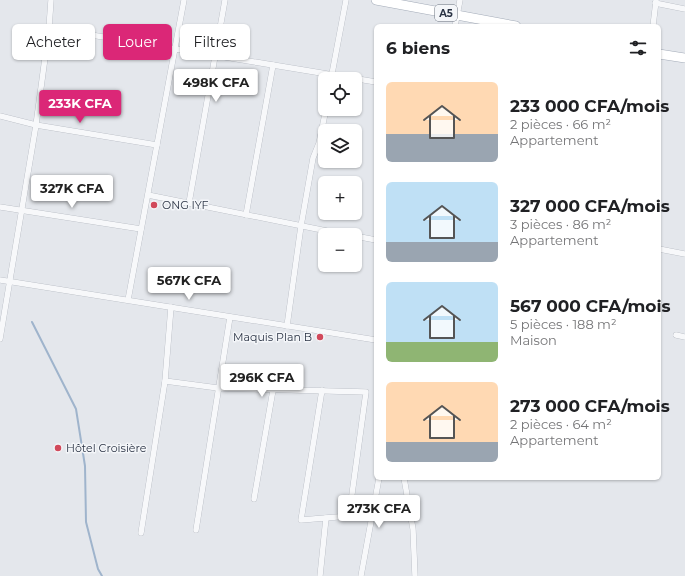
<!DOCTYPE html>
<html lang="fr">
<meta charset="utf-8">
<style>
:root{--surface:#fff;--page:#f2f2f2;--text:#202124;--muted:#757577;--accent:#db2777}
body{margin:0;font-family:Montserrat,sans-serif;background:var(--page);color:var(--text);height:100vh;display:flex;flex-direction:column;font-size:15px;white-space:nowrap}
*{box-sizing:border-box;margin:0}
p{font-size:13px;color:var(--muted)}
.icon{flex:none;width:22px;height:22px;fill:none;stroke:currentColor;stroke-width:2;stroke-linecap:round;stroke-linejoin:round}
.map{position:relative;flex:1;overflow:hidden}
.sheet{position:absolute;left:374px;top:24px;width:287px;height:456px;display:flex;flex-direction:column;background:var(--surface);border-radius:6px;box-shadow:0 1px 3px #0004}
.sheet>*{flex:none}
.hud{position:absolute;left:12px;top:24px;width:302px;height:36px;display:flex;gap:8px}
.fabs{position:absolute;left:318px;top:72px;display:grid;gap:8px}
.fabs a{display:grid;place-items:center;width:44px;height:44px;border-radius:6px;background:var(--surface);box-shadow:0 1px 3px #0004;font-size:20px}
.price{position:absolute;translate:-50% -34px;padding:0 9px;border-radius:4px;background:#fff;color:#222;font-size:13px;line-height:26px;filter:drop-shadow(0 1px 2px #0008)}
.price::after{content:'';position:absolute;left:50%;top:24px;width:12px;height:9px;margin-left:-6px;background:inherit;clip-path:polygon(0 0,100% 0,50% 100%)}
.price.on{background:var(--accent);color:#fff}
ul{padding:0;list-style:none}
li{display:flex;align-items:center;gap:12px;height:100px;padding:0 12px}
li span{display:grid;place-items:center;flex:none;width:112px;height:80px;border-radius:6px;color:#555}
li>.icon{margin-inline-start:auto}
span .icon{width:48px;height:48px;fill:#fffc;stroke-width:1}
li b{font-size:17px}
h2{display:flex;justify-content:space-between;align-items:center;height:48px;padding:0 12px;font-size:17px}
.chip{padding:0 14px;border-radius:6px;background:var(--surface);box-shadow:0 1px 3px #0004;font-size:14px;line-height:36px}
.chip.on{background:var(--accent);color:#fff}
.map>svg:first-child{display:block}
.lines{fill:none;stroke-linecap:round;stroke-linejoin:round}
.stream{stroke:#9fb4cc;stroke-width:2}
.minor-casing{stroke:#a9aeb7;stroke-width:6}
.primary-casing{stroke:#a3abb8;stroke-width:10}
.minor{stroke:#f7f8fa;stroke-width:5.5}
.primary{stroke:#fff;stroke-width:9}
.poi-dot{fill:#d1495b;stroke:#f4f6f9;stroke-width:1.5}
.labels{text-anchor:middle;stroke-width:3;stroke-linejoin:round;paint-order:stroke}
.shield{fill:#f4f6f9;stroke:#676e7b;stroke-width:1}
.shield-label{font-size:10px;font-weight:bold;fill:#2b3445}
.poi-label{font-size:11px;fill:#2b3445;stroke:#f4f6f9;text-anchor:start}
</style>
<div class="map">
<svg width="685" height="576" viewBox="0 0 685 576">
<rect width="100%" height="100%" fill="#e4e7ec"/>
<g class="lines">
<!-- stream -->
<polyline class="stream" points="32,322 76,409 85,466 86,522 98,569 102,576"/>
<!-- minor casing -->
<g class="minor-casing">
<g id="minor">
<polyline points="655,3 685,9"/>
<polyline points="455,26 460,0"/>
<polyline points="653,26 656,1"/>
<polyline points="49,28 376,82"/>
<polyline points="331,79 346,0"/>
<polyline points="0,116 36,125 157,145"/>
<polyline points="148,195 347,235"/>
<polyline points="189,203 225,0"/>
<polyline points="0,207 141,229"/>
<polyline points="246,215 273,65"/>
<polyline points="355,236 376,240"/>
<polyline points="659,249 685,254"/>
<polyline points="0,280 376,340"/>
<polyline points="128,300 184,0"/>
<polyline points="287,326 301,226 313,158 319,143 326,109"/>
<polyline points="676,335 685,337"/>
<polyline points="0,339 36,125 49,28 51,0"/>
<polyline points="165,381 218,388 366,392 349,516"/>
<polyline points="322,390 301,520 373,514"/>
<polyline points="404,478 413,529 415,576"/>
<polyline points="254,499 273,390"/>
<polyline points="196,530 230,317"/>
<polyline points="141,533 165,381 171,307"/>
<polyline points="320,576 326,518"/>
<polyline points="361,576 379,478"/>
</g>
</g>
<!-- primary casing -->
<g class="primary-casing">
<g id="primary">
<polyline points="376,0 516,26"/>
<polyline points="659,54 685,58"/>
</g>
</g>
<!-- minor -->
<use href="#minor" class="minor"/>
<!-- primary -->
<use href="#primary" class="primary"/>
</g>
<!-- markers -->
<g class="poi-dot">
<circle cx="154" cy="205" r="4"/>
<circle cx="320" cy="337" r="4"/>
<circle cx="58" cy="448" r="4"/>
</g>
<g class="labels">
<!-- shield labels -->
<rect class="shield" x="435" y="5" width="22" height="16" rx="3"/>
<g class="shield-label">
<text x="446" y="17">A5</text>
</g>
<!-- poi labels -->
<g class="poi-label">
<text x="162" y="209">ONG IYF</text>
<text x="312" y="341" text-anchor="end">Maquis Plan B</text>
<text x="66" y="452">Hôtel Croisière</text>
</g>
</g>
</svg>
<div class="fabs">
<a><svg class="icon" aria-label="locate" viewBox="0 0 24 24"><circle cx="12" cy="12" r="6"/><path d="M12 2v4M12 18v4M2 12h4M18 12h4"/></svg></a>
<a><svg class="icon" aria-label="layers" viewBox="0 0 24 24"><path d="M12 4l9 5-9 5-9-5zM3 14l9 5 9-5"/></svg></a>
<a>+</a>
<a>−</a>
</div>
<b class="price" style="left:216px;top:103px">498K CFA</b>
<b class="price on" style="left:80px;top:124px">233K CFA</b>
<b class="price" style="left:72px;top:209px">327K CFA</b>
<b class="price" style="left:189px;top:301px">567K CFA</b>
<b class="price" style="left:262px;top:398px">296K CFA</b>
<b class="price" style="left:379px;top:529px">273K CFA</b>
<div class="hud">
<a class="chip">Acheter</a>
<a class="chip on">Louer</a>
<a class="chip">Filtres</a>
</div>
<section class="sheet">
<h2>6 biens<svg class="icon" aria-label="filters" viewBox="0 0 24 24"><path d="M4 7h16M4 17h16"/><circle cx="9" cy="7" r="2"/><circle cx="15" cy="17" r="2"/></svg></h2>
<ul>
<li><span style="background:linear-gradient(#ffd9b3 65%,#9aa5b1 0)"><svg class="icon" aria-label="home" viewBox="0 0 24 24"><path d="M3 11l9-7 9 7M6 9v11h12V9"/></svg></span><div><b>233 000 CFA/mois</b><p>2 pièces · 66 m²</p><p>Appartement</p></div></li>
<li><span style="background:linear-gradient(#bfe0f5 75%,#9aa5b1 0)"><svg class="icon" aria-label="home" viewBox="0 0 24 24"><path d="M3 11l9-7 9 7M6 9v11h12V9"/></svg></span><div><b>327 000 CFA/mois</b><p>3 pièces · 86 m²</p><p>Appartement</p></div></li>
<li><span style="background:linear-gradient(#bfe0f5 75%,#8fb573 0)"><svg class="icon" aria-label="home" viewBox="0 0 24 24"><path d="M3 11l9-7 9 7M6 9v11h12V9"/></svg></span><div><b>567 000 CFA/mois</b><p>5 pièces · 188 m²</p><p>Maison</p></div></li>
<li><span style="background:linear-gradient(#ffd9b3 75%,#9aa5b1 0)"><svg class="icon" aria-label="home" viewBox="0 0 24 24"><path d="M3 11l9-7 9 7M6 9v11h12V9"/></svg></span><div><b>273 000 CFA/mois</b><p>2 pièces · 64 m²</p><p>Appartement</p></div></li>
</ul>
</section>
</div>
